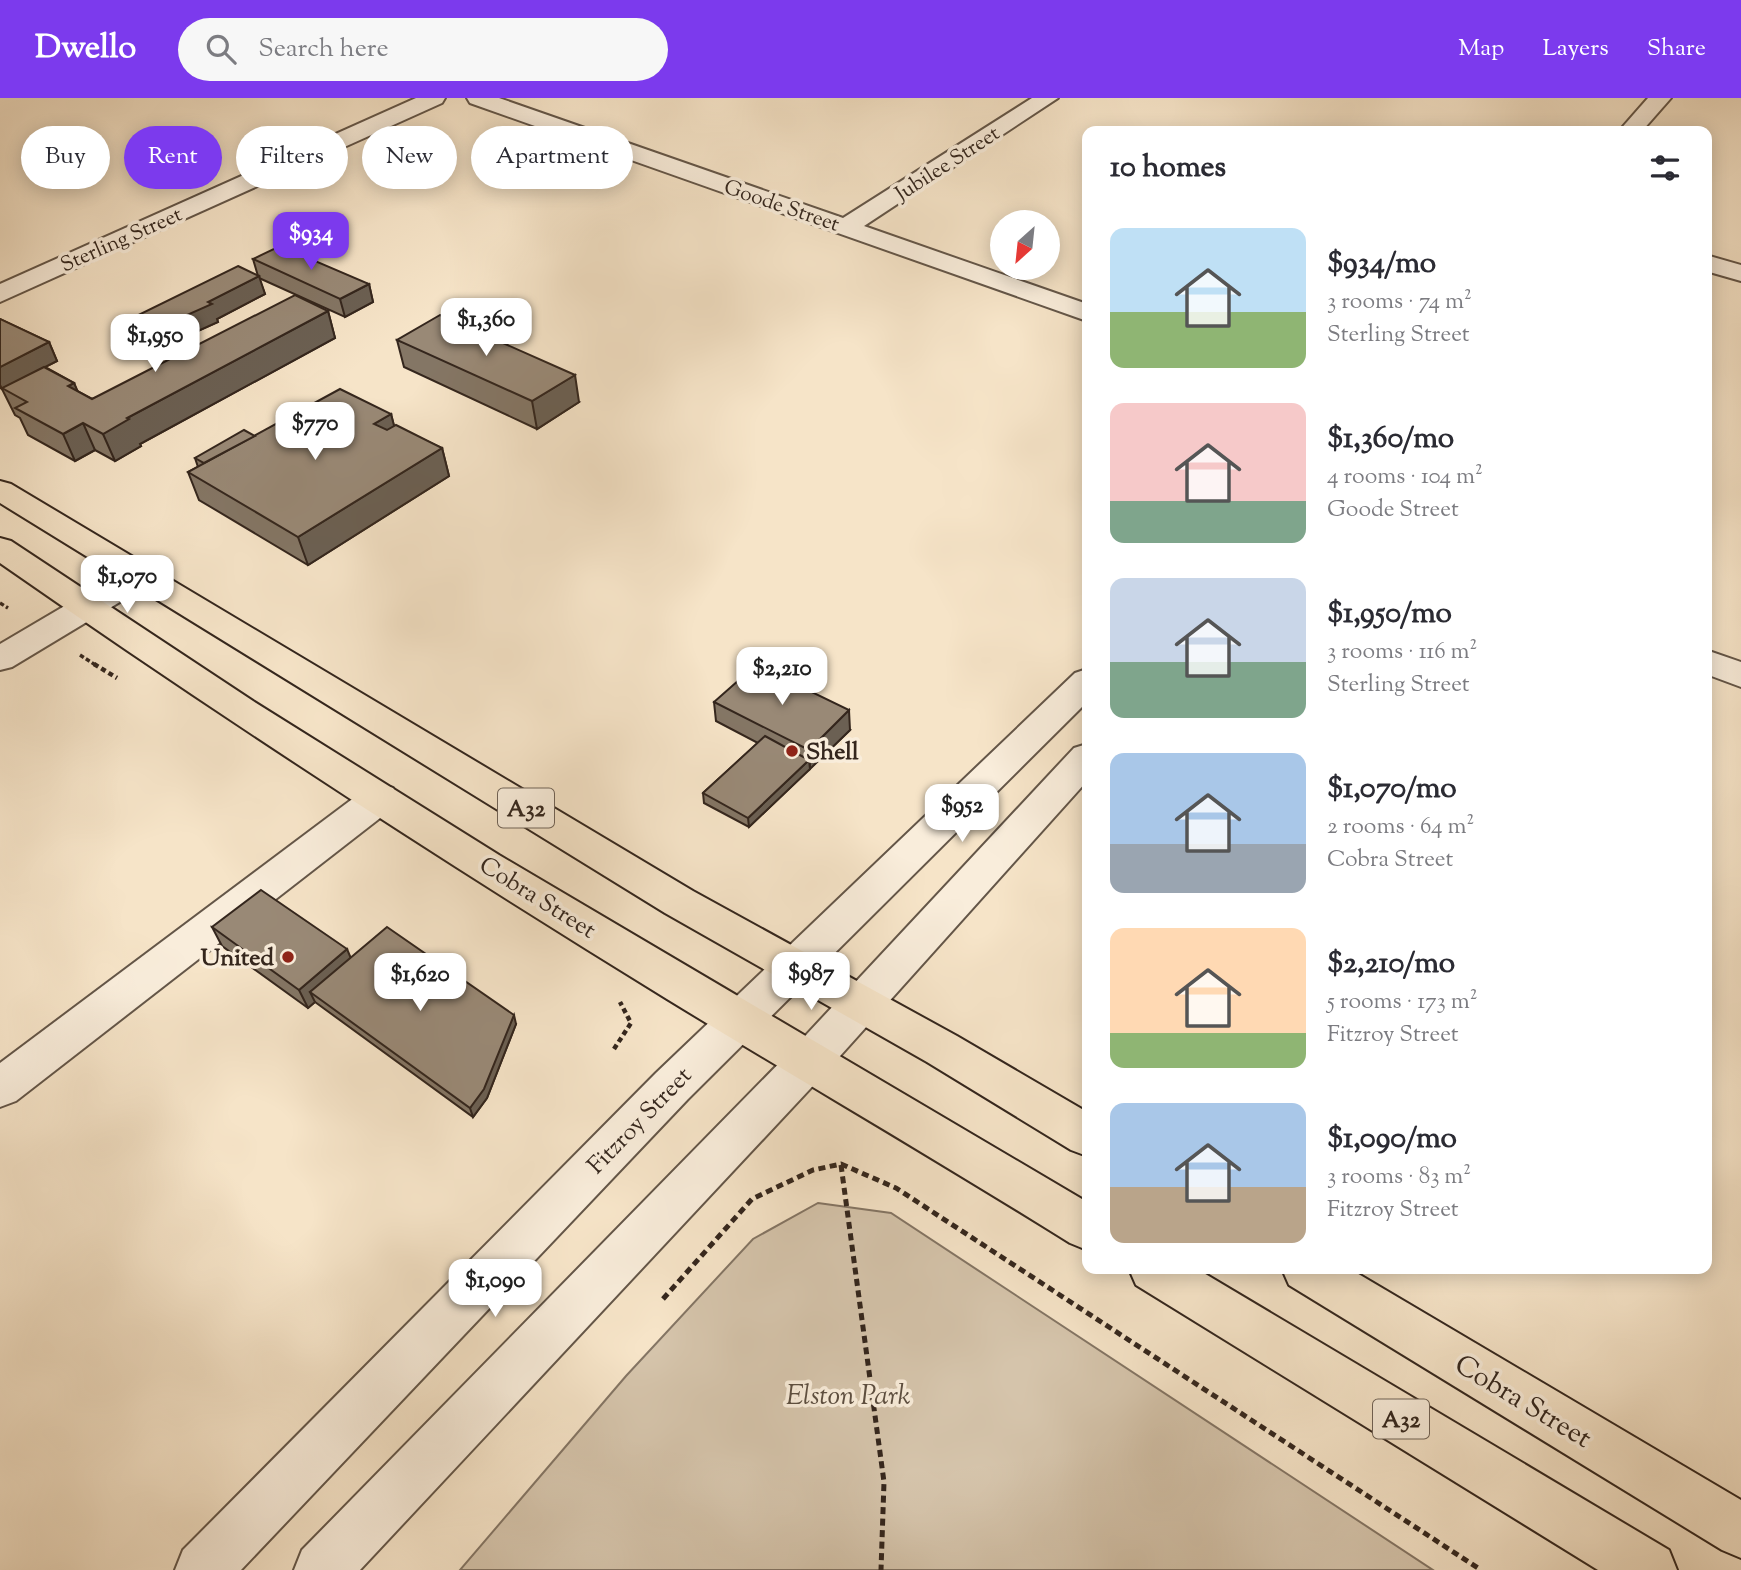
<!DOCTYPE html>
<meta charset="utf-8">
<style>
:root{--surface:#fff;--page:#f7f7f7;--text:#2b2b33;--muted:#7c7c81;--accent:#7c3aed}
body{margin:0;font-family:"Sorts Mill Goudy",serif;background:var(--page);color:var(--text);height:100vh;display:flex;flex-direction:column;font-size:26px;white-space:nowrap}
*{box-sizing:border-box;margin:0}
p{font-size:23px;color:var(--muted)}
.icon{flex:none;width:38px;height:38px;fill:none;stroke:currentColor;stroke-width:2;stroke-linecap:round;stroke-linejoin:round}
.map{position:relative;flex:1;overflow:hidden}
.drawer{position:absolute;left:1082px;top:28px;width:630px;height:1148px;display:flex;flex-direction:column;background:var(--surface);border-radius:14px;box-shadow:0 4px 18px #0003}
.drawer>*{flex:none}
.top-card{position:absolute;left:21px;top:28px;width:665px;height:63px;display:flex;gap:14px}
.needle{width:46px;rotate:207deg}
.fabs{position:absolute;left:990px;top:112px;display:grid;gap:14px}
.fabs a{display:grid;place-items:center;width:70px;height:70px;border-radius:50%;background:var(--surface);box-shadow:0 4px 18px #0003;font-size:35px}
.price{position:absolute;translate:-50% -60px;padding:0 16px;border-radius:14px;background:#fff;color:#222;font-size:23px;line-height:46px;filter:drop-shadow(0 2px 4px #0008)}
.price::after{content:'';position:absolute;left:50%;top:42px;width:21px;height:16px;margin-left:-10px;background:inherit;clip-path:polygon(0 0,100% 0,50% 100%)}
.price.on{background:var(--accent);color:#fff}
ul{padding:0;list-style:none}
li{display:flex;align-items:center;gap:21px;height:175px;padding:0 28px}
li span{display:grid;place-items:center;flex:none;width:196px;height:140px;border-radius:14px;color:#555}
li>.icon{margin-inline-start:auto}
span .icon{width:84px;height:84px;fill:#fffc;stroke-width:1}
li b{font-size:30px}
h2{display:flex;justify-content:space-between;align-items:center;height:84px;padding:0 28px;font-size:30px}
.tag{padding:0 24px;border-radius:32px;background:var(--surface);box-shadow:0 4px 18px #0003;font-size:24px;line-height:63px}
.tag.on{background:var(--accent);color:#fff}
header{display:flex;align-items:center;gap:42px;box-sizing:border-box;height:98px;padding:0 35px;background:var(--accent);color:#fff}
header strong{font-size:33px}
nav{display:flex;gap:38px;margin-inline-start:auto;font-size:24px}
.search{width:490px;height:63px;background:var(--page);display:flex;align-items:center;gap:18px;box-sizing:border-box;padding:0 24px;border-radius:38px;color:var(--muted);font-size:26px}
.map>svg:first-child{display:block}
.green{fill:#d5c4ab;stroke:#847564;stroke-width:2}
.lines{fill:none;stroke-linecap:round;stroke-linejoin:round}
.minor-casing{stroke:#645648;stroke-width:4}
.highway-casing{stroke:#34261d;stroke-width:4}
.path-far2{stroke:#34261d;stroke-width:3.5;stroke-dasharray:4.5 2.5;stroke-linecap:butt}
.path-far1{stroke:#34261d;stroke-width:4.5;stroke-dasharray:5 3.5;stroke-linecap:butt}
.path{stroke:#34261d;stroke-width:5;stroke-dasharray:7 4.5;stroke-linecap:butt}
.minor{fill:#f9eddb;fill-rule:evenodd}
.highway{fill:#f6e4c8;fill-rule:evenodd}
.wall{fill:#847665;stroke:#34261d;stroke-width:2}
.shaded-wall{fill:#6b6053;stroke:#34261d;stroke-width:2}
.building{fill:#998976;stroke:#34261d;stroke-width:2}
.poi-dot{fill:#8f2418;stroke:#f9eddb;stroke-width:2.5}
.labels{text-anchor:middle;stroke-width:7;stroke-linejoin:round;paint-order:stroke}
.far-street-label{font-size:21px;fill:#34261d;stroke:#f9eddb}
.shield{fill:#f9eddb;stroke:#6f6256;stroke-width:2}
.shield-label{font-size:23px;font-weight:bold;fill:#34261d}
.poi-label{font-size:24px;font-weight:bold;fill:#34261d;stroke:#f9eddb;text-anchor:start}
.street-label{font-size:24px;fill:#34261d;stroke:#f9eddb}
.near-park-label{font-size:28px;font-style:italic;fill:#5c4e40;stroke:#f9eddb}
.near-street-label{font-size:28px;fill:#34261d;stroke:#f9eddb}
</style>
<header>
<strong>Dwello</strong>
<div class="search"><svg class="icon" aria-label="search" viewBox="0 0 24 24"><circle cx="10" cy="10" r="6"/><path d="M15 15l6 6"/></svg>Search here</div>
<nav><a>Map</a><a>Layers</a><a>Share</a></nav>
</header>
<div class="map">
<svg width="1741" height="1472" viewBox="0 0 1741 1472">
<rect width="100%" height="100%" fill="#f6e4c8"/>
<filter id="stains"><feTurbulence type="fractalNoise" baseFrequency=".00286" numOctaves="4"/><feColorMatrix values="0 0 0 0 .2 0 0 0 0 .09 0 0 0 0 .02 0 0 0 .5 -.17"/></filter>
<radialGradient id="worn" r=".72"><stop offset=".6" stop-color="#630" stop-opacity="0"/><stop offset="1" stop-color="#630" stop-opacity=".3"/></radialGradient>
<!-- green -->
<polygon class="green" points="818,1105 891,1115 1433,1472 460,1472 626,1278 753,1141"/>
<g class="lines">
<!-- minor casing -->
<g class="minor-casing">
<g id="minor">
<polygon points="416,0 445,0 442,5 0,204 0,186"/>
<polygon points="467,0 499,0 843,120 1032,0 1058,0 864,128 1087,206 1087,223 470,5"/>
<polygon points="1648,0 1671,0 1642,33 1619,33"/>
<polygon points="1706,157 1741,167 1741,183 1706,173"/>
<polygon points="141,467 153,470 157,477 153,484 12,569 0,572 0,546 129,470"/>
<polygon points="1706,552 1741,564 1741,589 1706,576"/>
<polygon points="1087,571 1087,604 688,1001 241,1472 175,1472 183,1452 656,975 1075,575"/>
<polygon points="1087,646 1087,683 823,977 360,1472 294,1472 302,1452 793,951 1074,650"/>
<polygon points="380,686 393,690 399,700 393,710 16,1003 0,1009 0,965 367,690"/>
</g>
</g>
<!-- highway casing -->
<g class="highway-casing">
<g id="highway">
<polygon points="0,383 11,386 693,793 957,938 1087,1014 1087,1058 1071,1052 927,964 665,815 0,405"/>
<path d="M0,440L11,443L253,603L499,757L1087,1104V1152L1070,1145C937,1062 801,983 667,901C441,762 218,617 0,465Z"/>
<polygon points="1129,1171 1197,1171 1669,1452 1677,1472 1598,1472 1136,1187"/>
<polygon points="1282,1171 1350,1171 1741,1402 1741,1460 1722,1452 1289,1187"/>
</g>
</g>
<!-- path-far2 -->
<g class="path-far2">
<polyline points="0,505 8,510"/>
<polyline points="80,557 97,568"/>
</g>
<!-- path-far1 -->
<g class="path-far1">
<polyline points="94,566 117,580"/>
<polyline points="614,951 631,925 620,904"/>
</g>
<!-- path -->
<g class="path">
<polyline points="841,1067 884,1384 881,1472"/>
<polyline points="663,1201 752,1101 813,1072 841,1066 896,1090 1481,1472"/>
</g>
<!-- minor -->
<use href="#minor" class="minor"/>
<!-- highway -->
<use href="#highway" class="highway"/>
</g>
<!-- wall -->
<g class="wall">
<polygon points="253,161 369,186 373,204 345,219 259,180 265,196 217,221 218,224 147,256 126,245 118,227 258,178"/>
<polygon points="328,213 335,240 140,346 141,348 115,363 95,352 75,363 28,337 20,320 15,317 2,291 0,290 0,221 49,244 57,263 45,269 74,285 77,293 92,301"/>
<polygon points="397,242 579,304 537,331 404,269"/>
<polygon points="391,316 394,328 442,350 449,378 308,467 199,402 188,374 198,369 195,360 255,338"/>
<polygon points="714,604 850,632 749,729 704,705 703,695 758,645 716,623"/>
<polygon points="212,829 351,860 516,926 487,1000 473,1019 315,904 308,910 222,848"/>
</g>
<!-- shaded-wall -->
<g class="shaded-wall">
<polygon points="259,178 265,196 217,221 218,224 147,256 140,238"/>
<polygon points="369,186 373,204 345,219 340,201"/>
<polygon points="328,213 335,240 140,346 141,348 115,363 103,336 127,320"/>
<polygon points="49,244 57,263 2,291 0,287 0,269"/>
<polygon points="575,277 579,304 537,331 532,303"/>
<polygon points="74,285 86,312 68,288"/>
<polygon points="391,316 398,343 374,326"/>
<polygon points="83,325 95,352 75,363 63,336"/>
<polygon points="442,350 449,378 308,467 298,439"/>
<polygon points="849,612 850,632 810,671 809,652"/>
<polygon points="809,662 810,671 749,729 748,720"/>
<polygon points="347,851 355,870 310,894 315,904 308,910 299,892"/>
<polygon points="514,917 516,926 487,1000 473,1019 470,1010"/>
</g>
<!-- building -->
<g class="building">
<polygon points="280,148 369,186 340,201 253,161"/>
<polygon points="238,168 259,178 208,204 212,206 140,238 118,227"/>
<polygon points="295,197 328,213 127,320 129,321 103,336 83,325 63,336 15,310 27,304 2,290 44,269 74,285 68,288 92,301"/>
<polygon points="440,217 575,277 532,303 397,242"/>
<polygon points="0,221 49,244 0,269"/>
<polygon points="340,291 391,316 374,326 387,332 396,327 442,350 298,439 188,374"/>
<polygon points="244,332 255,338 204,365 195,360"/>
<polygon points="756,567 849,612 809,652 714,604"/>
<polygon points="765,638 809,662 748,720 703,695"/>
<polygon points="261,792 347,851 299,892 212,829"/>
<polygon points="387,829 514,917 484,991 470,1010 310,894"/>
</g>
<!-- markers -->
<g class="poi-dot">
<circle cx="792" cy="653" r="7"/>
<circle cx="288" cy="859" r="7"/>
</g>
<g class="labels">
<!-- far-street labels -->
<g class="far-street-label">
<text transform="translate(947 65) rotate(-33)" y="7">Jubilee Street</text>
<text transform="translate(782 107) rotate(19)" y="7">Goode Street</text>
<text transform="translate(121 141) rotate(-24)" y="7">Sterling Street</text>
</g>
<!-- shield labels -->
<g class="shield">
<rect x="498" y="690.5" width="56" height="39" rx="5"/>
<rect x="1373" y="1301.5" width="56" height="39" rx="5"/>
</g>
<g class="shield-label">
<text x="526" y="718">A32</text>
<text x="1401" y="1329">A32</text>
</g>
<!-- poi labels -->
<g class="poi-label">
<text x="806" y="661">Shell</text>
<text x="274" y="867" text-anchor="end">United</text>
</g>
<!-- street labels -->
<g class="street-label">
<text transform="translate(538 799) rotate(32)" y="8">Cobra Street</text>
<text transform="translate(639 1022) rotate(-46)" y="8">Fitzroy Street</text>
</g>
<!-- near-park labels -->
<g class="near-park-label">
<text x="848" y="1306">Elston Park</text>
</g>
<!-- near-street labels -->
<g class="near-street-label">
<text transform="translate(1524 1302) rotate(31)" y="10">Cobra Street</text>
</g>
</g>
<rect width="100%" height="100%" filter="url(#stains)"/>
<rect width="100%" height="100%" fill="url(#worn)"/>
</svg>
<div class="fabs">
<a><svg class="needle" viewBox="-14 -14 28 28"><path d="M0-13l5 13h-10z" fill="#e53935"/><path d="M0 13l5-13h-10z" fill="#7c7c81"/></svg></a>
</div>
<b class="price on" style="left:311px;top:174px">$934</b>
<b class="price" style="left:486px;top:260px">$1,360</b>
<b class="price" style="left:155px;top:276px">$1,950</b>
<b class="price" style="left:315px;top:364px">$770</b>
<b class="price" style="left:127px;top:517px">$1,070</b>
<b class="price" style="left:782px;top:609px">$2,210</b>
<b class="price" style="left:962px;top:746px">$952</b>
<b class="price" style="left:811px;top:914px">$987</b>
<b class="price" style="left:420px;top:915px">$1,620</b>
<b class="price" style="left:495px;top:1221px">$1,090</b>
<div class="top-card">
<a class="tag">Buy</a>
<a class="tag on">Rent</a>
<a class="tag">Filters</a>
<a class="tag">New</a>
<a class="tag">Apartment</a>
</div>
<section class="drawer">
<h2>10 homes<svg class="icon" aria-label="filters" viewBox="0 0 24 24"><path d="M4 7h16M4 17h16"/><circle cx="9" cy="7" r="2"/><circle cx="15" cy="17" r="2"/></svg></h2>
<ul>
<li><span style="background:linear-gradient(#bfe0f5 60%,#8fb573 0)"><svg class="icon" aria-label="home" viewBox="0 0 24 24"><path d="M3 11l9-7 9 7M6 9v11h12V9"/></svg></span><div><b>$934/mo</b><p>3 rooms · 74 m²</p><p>Sterling Street</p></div></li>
<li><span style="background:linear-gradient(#f6c9c9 70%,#7fa58c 0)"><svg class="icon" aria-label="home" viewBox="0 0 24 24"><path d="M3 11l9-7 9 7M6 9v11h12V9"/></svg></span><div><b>$1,360/mo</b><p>4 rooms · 104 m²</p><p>Goode Street</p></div></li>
<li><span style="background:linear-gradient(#c9d6e8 60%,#7fa58c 0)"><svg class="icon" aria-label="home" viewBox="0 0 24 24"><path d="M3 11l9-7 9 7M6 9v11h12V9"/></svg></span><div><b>$1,950/mo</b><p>3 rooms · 116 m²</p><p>Sterling Street</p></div></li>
<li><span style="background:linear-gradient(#a9c7e8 65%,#9aa5b1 0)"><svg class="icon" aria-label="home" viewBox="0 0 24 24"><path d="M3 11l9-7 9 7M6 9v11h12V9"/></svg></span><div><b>$1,070/mo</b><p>2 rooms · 64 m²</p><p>Cobra Street</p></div></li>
<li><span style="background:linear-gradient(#ffd9b3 75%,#8fb573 0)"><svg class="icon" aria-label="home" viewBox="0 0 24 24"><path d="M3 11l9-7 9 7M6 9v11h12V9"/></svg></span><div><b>$2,210/mo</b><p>5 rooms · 173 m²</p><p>Fitzroy Street</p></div></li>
<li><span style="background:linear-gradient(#a9c7e8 60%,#b9a48a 0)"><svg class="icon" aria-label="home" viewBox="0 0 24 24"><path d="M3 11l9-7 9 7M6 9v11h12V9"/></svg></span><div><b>$1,090/mo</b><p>3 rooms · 83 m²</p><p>Fitzroy Street</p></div></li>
</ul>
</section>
</div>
